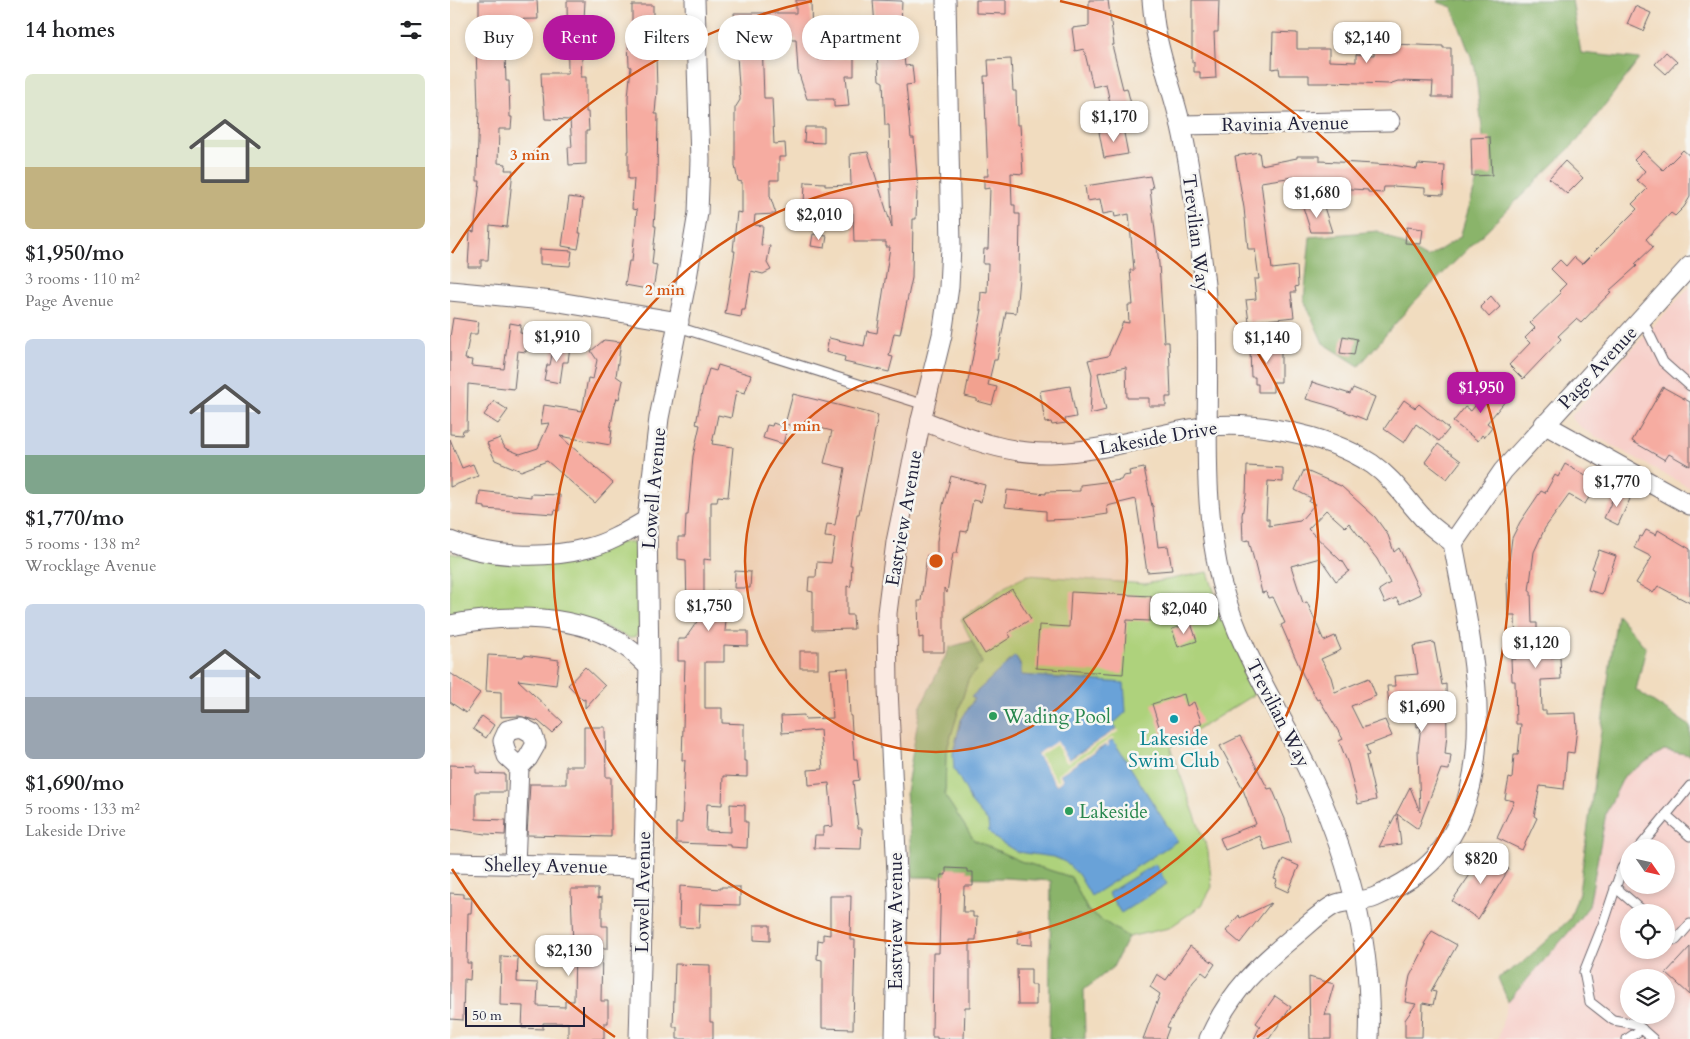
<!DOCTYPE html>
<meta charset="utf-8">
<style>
:root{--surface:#fff;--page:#f2f2f2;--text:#202124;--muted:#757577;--accent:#b5179e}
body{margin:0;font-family:Cardo,serif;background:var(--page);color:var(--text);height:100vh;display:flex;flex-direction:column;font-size:19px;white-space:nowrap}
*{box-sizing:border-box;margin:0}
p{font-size:16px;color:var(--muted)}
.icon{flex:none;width:28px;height:28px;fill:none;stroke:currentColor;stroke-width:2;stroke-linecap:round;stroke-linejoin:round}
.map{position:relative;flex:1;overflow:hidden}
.sheet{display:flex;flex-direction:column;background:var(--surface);width:450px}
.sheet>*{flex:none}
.hud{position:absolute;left:15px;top:15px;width:475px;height:45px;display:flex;gap:10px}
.needle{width:32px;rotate:124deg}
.fabs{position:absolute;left:1170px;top:839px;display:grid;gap:10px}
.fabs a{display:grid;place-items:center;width:55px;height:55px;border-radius:50%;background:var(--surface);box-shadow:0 2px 8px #0003;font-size:25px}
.scale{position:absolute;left:15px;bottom:12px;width:120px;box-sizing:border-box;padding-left:5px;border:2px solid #22223b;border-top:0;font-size:14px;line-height:18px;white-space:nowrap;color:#22223b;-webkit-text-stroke:4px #f6f6f2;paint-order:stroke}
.price{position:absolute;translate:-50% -42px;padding:0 11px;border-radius:10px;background:#fff;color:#222;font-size:16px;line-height:32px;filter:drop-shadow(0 1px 2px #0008)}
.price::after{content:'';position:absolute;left:50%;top:30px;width:15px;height:11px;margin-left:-8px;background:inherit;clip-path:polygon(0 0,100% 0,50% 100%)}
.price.current{background:var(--accent);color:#fff}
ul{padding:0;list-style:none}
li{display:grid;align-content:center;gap:10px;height:265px;padding:0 25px}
li span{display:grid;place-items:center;height:155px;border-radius:8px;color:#555}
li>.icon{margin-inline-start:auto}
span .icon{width:90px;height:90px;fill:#fffc;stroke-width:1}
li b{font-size:21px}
h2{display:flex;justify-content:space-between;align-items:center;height:60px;padding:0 25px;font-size:21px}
.tag{padding:0 18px;border-radius:22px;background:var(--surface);box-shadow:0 2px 8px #0003;font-size:18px;line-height:45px}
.tag.current{background:var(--accent);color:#fff}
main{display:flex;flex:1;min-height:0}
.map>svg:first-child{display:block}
.built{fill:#f7d0ca;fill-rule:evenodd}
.green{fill:#aed27b;stroke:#687a5b}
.forest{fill:#8ab46b;stroke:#566b53}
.water{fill:#69a2d8;stroke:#46628a}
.pier{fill:#f1dcbf}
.building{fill:#f6aca1}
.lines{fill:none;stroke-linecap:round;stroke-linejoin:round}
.lane-casing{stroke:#6a6369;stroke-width:11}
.street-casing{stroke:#6a6369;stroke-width:21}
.lane{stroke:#fff;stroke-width:9}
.street{stroke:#fff;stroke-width:19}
.ring{fill:none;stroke:#d45411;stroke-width:2.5}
.leisure-dot{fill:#2e9e5b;stroke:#f6f6f2;stroke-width:2}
.culture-dot{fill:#0f9aa8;stroke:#f6f6f2;stroke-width:2}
.labels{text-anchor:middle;stroke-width:5;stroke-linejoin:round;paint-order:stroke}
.street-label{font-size:19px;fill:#22223b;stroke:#f6f6f2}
.leisure-label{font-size:19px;fill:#27864d;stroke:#f6f6f2;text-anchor:start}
.culture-label{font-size:19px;fill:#0d838f;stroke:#f6f6f2}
.centre{fill:#d45411;stroke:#f6f6f2;stroke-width:2.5}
.ring-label{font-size:15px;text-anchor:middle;font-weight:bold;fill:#d45411;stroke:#f6f6f2;stroke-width:5;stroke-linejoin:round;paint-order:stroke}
</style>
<main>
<section class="sheet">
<h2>14 homes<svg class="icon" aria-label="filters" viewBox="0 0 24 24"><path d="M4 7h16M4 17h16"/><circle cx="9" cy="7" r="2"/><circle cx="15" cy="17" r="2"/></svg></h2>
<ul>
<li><span style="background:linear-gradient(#dfe7d0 60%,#c2b280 0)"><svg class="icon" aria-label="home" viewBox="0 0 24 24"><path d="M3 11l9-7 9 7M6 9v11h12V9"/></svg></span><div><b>$1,950/mo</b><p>3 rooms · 110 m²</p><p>Page Avenue</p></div></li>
<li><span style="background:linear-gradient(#c9d6e8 75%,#7fa58c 0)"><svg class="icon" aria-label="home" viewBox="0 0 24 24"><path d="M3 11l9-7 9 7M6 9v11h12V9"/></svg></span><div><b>$1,770/mo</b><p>5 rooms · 138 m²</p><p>Wrocklage Avenue</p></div></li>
<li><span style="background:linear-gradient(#c9d6e8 60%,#9aa5b1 0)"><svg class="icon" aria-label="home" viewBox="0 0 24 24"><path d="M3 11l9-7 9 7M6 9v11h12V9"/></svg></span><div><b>$1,690/mo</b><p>5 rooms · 133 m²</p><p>Lakeside Drive</p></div></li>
</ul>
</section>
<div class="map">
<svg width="1240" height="1039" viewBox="0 0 1240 1039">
<rect width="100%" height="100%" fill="#f6f6f2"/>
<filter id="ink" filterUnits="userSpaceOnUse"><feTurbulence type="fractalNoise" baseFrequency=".02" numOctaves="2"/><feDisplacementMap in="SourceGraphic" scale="10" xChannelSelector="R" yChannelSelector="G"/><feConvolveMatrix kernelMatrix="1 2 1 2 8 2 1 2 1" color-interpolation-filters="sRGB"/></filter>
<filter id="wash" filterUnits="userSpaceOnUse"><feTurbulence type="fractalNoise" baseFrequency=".0096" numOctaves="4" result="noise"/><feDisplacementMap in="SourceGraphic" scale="20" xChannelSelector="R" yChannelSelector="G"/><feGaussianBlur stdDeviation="1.12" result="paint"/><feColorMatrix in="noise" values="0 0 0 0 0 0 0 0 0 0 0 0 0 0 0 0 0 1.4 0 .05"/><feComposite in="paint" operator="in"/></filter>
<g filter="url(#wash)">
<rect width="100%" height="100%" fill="#f1dcbf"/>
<!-- built -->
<g class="built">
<polygon points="1240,286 1240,488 1134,430 1120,417"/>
<path d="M1214,750L1240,755V1039H1048L1058,1001L1118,933L1139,906L1156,813L1174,776ZM1179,848H1216V885H1179ZM1179,912H1216V950H1179ZM1179,978H1216V1015H1179Z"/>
</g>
<!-- green -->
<g class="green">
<polygon points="179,542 185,543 189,547 190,626 186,636 181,638 177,637 152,626 0,619 0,553 29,559"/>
<polygon points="758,572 770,610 806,693 720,747 758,851 762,887 752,905 719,928 678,937 638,911 621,877 570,861 524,840 495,796 496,752 518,680 532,663 511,619 556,586 578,575 695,584"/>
</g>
<!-- forest -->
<g class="forest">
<polygon points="989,0 1122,0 1131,53 1190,59 1128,140 962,304 909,366 873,343 854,300 860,237 928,231 977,258 1010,237 1035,154 1025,68 1002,7 988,2"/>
<polygon points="1167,614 1196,648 1186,690 1240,726 1240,755 1214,750 1174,776 1156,813 1139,906 1118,933 1058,1001 1048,978 1072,963 1120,919 1129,892"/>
<polygon points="522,641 532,663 518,680 496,752 495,796 524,840 570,861 621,877 638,911 678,937 663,967 634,990 635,1039 599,1039 601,881 555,878 463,877 456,792 470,708 500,647"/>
</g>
<!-- water -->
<g class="water">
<polygon points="565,656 571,666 571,675 674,683 676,712 663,724 667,729 618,760 607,742 587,754 606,785 613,780 610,774 656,745 658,745 658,743 663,740 727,841 641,896 628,874 615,862 604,857 567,852 546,839 539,832 538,822 520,801 517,792 504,769 503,753 511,720 524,699 521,697"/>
<polygon points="705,864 717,884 671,913 658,893"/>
</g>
<!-- pier -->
<polygon class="pier" points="667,729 669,731 619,762 616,762 606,745 590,755 607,781 610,780 607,775 608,773 662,738 665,738 658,743 659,745 657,747 655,745 610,774 613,780 606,785 587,754 607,741 619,760"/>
<g id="blocks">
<!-- building -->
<g class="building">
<polygon points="29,0 87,0 88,19 29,20"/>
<polygon points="346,0 361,0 362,47 366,47 367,59 404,58 404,76 396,76 399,106 384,107 384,99 357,99 348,71 346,39 312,39 314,98 322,98 324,144 335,143 336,157 329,157 329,180 320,180 320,196 326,214 305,215 304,225 313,226 311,245 320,246 317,263 321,270 313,274 301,271 295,310 292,310 291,317 275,314 285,251 283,251 287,212 292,213 292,182 288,181 285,166 285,108 290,100 284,13 346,13"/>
<polygon points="423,0 452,1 451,24 455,66 462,65 464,84 456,85 461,138 464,138 468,190 467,190 466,219 463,219 462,278 450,334 444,333 439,356 443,357 439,372 394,362 395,357 376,352 379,338 414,346 417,331 427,333 440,247 436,247 436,242 404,242 403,213 397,213 396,206 354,204 355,182 375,183 375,186 401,185 400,154 418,152 442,228 439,125 435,125 433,82 429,80"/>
<polygon points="526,0 556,0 556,14 526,13"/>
<polygon points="639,0 658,0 664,45 662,45 673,89 677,88 684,116 664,121 656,84 643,87 634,49 625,51 622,28 639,26"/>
<polygon points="742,0 769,0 768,32 764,32 766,78 750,79 750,72 744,72 744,62 742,63"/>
<polygon points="117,1 135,1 131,77 136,77 136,112 138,112 139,131 136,131 136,164 119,165 118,147 122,147 120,120 95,119 93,93 92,93 91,73 118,73"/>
<polygon points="182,5 203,5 203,21 205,21 207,89 205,114 208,114 207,179 204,226 206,226 202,264 207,265 203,290 175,285 179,261 182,261 187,210 182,209 184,179 178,179 178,151 179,151 178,97 181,67 179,66 178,41 182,41"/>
<polygon points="1185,6 1201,13 1193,31 1177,24"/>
<polygon points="823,32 847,33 847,49 879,49 879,61 906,62 906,54 924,55 924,46 929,46 929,40 942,40 942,44 993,46 993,48 1001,48 1001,97 982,97 983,82 948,81 939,84 879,82 879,83 859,83 859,75 830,75 829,68 822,69"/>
<polygon points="26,47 45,47 45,55 55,55 56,81 59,81 60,117 62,117 61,129 49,129 48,163 56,164 55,170 63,170 57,227 40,225 38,260 31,260 31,267 18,267 20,231 24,232 30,181 27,181 27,174 29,108 28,108"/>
<polygon points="1216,52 1227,62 1216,74 1205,64"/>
<polygon points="561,59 563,91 566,91 567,125 570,125 573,174 561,173 562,205 565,205 565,214 570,214 569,278 566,313 556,312 547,360 544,360 538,385 547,387 542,405 527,401 527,399 515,396 532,310 530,310 531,292 537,293 538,264 533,264 534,249 538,249 540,188 534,189 534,176 538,176 534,76 539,76 538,60"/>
<polygon points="355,127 374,127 374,143 354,142"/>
<polygon points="673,128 678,154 654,158 649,132"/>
<polygon points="1040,137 1042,175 1022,176 1021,138"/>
<polygon points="1233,150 1240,156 1240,197 1234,207 1225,216 1221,213 1196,239 1203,247 1185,264 1187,266 1159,291 1161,292 1131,323 1126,319 1108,336 1111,339 1073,379 1059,365 1080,343 1075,338 1085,328 1080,323 1111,293 1109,291 1116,284 1101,269 1110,260 1116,266 1124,257 1132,264 1187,209 1182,204 1197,189 1187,180 1195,171 1184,160 1193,151 1213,170"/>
<polygon points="809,152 811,165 847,158 847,156 870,156 870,161 943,165 967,169 968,164 995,166 993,195 975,194 975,188 943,186 943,187 934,187 933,193 918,192 918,190 868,187 869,189 848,188 844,177 811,182 822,269 847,266 848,286 845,287 846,292 841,292 844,317 799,322 796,300 806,299 804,279 809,279 805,249 798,249 794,208 785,156"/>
<polygon points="1115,161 1133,178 1117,194 1099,178"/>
<polygon points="700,176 703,188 700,189 709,264 714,342 719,342 721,397 716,397 716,406 699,406 699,398 677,398 676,367 648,373 656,410 640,414 642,374 638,360 658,356 673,322 679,323 678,305 683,305 680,270 684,270 679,214 665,217 664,212 653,214 650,199 637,201 635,186"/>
<polygon points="119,197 133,199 129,233 131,233 128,249 112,246"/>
<polygon points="852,204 874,207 882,232 861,232"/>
<polygon points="957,227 973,229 971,244 955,243"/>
<polygon points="363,234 377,236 375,248 361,246"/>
<polygon points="90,249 122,251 120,266 90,264"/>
<polygon points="1041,296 1050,307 1039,317 1030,307"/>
<polygon points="3,318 29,322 27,334 20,334 15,359 22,360 21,366 54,369 60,323 71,325 70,333 78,334 76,352 68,351 64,389 18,384 17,430 13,430 12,435 0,434 0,337"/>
<polygon points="893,336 907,339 904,355 890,353"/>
<polygon points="808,339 831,339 831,382 823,382 823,392 808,392 808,384 805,384 805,377 801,377 800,349 810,349"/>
<polygon points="154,340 171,342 166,376 173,381 169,399 167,398 165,404 160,430 162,430 160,445 110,436 163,483 145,503 97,461 71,471 45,460 37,443 50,438 55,448 70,454 88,448 99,423 91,424 94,405 132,411 138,378 143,379 147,360 141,351"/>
<polygon points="104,344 120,346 118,362 113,362 110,383 94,380 97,365 100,365"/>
<polygon points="268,365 301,375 295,393 286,391 281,418 268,415 262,444 283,447 278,497 268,496 267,502 261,502 261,560 254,559 254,593 266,593 268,590 268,620 276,620 275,631 298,631 298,646 274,645 274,662 255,662 255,708 272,708 272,723 294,724 294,761 297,761 297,777 273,776 272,805 257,804 256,831 281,832 280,804 295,805 295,822 298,822 297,848 281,847 281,845 226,843 226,823 232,823 235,760 232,760 235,661 228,661 228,639 235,639 255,610 237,609 236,560 228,559 228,537 235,537 236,515 238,515 243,456 250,425 246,424 252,392 259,369 266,371"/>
<polygon points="862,382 900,394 903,388 925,397 916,420 884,407 856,399"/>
<polygon points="620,386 626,417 615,419 616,423 602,425 601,422 595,423 590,391"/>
<polygon points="1041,386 1057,399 1037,423 1042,427 1034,437 1032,435 1028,441 1003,422 1015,407 1021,411"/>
<polygon points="1213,387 1240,402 1240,466 1219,454 1215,460 1182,441"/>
<polygon points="343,394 428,415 409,514 407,514 400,565 402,565 401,584 400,587 397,586 397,615 403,615 404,629 363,630 363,592 358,591 359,577 366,577 367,562 381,563 385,538 375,537 377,524 385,525 395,468 374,463 382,431 354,424 353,428 335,424"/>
<polygon points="954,400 965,408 969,404 999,429 989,441 966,424 954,443 934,429"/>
<polygon points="44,401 58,410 48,424 34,415"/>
<polygon points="323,423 337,428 333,444 313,438 317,425 322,426"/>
<polygon points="0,439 12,468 23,464 28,476 0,487"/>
<polygon points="988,444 1011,461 997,479 975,462"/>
<polygon points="1115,464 1148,483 1135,504 1119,495 1095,528 1084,552 1079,591 1081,591 1082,623 1087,623 1087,636 1093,636 1094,658 1110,657 1111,679 1091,680 1092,711 1096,711 1096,714 1126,713 1127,728 1124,753 1117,752 1114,789 1090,786 1084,816 1087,818 1072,850 1047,838 1064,801 1055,799 1059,778 1062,779 1064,755 1068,755 1071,724 1066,724 1065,681 1062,681 1061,659 1066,659 1065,615 1058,615 1057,577 1062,538 1070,522 1091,491 1095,493 1105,475 1108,477"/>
<polygon points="797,466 833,468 833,482 818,481 816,519 819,519 819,526 850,521 865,504 859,502 861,498 845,490 854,470 891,486 925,517 938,535 944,552 949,548 971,594 950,604 946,598 935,603 929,590 940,583 927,559 899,523 895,527 876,510 858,529 891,561 892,560 899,571 886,581 870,558 841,566 853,603 857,602 874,641 885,636 891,650 871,659 881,677 885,692 919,678 926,696 901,706 912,728 935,720 942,736 916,746 919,755 916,756 926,800 908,804 898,764 889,741 893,739 869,699 867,700 853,675 831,625 835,623 823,597 818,598 816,592 812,593 799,540 793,541 792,515 796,495"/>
<polygon points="694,468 702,506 703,506 708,547 718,546 722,570 697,572 686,499 657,506 658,514 624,519 596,520 596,511 555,507 557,490 596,494 596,492 630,491 630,485 671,480 673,476 680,475 679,471"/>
<polygon points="501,476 535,485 531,502 523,500 517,532 511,531 507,553 503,553 497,593 494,588 494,652 473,652 473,637 469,638 468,601 471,601 477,555 487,556 487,541 493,505"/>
<polygon points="30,491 81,497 81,494 110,495 109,511 105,510 104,514 35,509 35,507 28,506"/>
<polygon points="1166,492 1180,499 1168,525 1154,518"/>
<polygon points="1196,530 1206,535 1208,530 1240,549 1240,603 1208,586 1203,593 1186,583 1202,557 1184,548 1190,536 1192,537"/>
<polygon points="1149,550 1166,556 1160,574 1158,573 1152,594 1138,590 1144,569 1142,568"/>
<polygon points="285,571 301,572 300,588 284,588"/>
<polygon points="562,589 581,619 558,633 561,637 535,654 514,620"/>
<polygon points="621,592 701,596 700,621 677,620 673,674 586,668 589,625 619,627"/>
<polygon points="741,623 747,641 728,647 722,629"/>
<polygon points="984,642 992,685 996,684 997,734 995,754 1001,755 999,770 991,769 968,829 947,814 951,844 929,847 960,787 970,812 968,750 971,726 967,727 966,703 939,705 937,686 945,686 944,676 968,674 963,646"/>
<rect x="350" y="651" width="18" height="17"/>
<polygon points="38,655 73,657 74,655 109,660 106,685 68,680 113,722 102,733 88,721 69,716 51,717 51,692 36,691"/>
<polygon points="135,667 155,686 135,708 135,699 133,700 118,685"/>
<polygon points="398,668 400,716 401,716 404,759 407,759 409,780 403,781 408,828 412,828 411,849 364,848 365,835 373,835 373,827 383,826 379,783 359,785 358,770 373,769 370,730 332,733 331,716 354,715 355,719 383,718 380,669"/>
<polygon points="0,673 30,693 16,713 0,702"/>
<polygon points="734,694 737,706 744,702 752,724 744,726 746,735 715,745 702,704"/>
<polygon points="32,716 44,725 36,738 23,729"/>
<polygon points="134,727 155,727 156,777 161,777 161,837 77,835 80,784 116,784 116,766 134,766"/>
<polygon points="790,736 818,789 822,788 835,819 841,842 815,850 810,836 775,850 770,838 806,824 792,787 770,746"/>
<polygon points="0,765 26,766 26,773 55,774 55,792 26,792 26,819 56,820 55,835 35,834 0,829"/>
<polygon points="1032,852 1059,869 1028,919 1002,901 1024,869 1022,867"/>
<polygon points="833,859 849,866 838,892 825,886 827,880 824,879"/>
<polygon points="496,868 517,869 517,872 523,872 523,886 514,886 513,912 523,912 523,917 527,917 526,940 520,940 520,1007 515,1007 514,1039 487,1039 487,1037 482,1037 483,953 489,953 491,875 496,875"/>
<polygon points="230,886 271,889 271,887 290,887 290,905 250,904 249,928 229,927"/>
<polygon points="121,889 148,889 148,898 152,897 152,926 158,926 158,948 152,948 151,1001 158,1001 158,1023 154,1023 154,1039 118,1039 118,1023 93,1023 93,1029 72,1028 73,1006 50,1005 51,956 68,957 67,982 88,983 87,1006 115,1007 115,1001 124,1001 125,946 123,946"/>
<polygon points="0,893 14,894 14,898 22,898 21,913 18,913 17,963 21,963 20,980 14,979 13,1020 0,1019"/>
<polygon points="380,896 401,896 400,940 405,940 403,1029 372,1028 372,960 367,959 368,940 373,941 373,934 380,935"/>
<polygon points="821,903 790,943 776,931 789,915 790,918"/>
<polygon points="304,925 320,925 320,941 304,940"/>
<polygon points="568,931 582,931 582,945 567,944"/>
<polygon points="982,931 1007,945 981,991 986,992 983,1005 973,1003 972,1037 955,1037 955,1020 966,1004 955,1002 960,976 976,945 974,944"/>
<polygon points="740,946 765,964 757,976 752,972 743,982 717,1027 719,1028 715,1039 693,1039 710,994 700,987 707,974 716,980"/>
<polygon points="1240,947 1240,995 1216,973"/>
<polygon points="225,964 260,965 260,1022 263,1022 263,1039 227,1039 227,1027 223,1027"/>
<polygon points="567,969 581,969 581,985 586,985 586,1005 568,1005"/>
<polygon points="859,977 884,984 875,1015 881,1015 881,1039 860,1039"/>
<polygon points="825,996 841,1007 819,1039 804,1039 810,1026 806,1023"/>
</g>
</g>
</g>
<g filter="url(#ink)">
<use href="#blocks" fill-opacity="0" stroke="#6a6369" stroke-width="1"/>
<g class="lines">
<!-- lane casing -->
<g class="lane-casing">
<g id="lane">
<polyline points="1192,319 1213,362 1240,386"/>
<polyline points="228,327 475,405"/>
<polyline points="1216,815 1240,836"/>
<polyline points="1189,848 1240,786"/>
<polyline points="1179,859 1172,868 1154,922 1134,972 1140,1002 1163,1020 1186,1024 1203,1039"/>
<polyline points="1165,887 1194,912"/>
<polyline points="1216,932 1226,940 1240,924"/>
<polyline points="1177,1039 1192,1029"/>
</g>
</g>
<!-- street casing -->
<g class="street-casing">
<g id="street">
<path d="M702,0C703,11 704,22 706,32C712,64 724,95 731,126C740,165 745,204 750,243C752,261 755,279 756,297C762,392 748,489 771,582C788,648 828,708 857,768C898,853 923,945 919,1039"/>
<polyline points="731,125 940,121"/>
<polyline points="0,291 103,301 229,322"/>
<path d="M471,420C512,436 554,454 599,453C649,452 692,438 740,429C796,418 875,433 922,464C945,480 958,503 977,522C985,530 995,536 1003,543C1020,637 1056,779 985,858C970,875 945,888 925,897C912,903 896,899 884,905C871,912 860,923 848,933C808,966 781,990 759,1039"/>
<polyline points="1094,424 1240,505"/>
<path d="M0,541C39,558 97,559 138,548C159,543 178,531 197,520"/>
<polyline points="1003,543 1053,471 1240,266"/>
<path d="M0,625C55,614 132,612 179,649C186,654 192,661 199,667"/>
<polyline points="0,863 192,867"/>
<polyline points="65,865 69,767 57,756 53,741 58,730 71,727 82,733 86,744 78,758 69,767"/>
<polyline points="189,1039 199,667 197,520 209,418 237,278 248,213 250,160 245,0"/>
<polyline points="445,1039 448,893 438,689 437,613 446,542 471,420 492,335 499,287 501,246 496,0"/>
</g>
</g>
<!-- lane -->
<use href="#lane" class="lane"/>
<!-- street -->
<use href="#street" class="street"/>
</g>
</g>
<!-- distance rings -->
<circle cx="486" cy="561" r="191" fill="#d45411" fill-opacity=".12"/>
<g class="ring">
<circle cx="486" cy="561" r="191"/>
<circle cx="486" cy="561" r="383"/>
<path d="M165 1037A574 574 0 0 1 2 869M2 253A574 574 0 0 1 362 1M610 1A574 574 0 0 1 807 1037"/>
</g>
<!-- markers -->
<g class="leisure-dot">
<circle cx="543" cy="716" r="5"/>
<circle cx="619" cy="811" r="5"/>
</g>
<circle class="culture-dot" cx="724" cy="719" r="5"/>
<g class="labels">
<!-- street labels -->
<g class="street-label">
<text transform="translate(835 123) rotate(-1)" y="7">Ravinia Avenue</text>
<text transform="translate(747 233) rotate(83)" y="7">Trevilian Way</text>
<text transform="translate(1147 367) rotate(-47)" y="7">Page Avenue</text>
<text transform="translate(708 437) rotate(-10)" y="7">Lakeside Drive</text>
<text transform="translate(203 488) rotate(-85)" y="7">Lowell Avenue</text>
<text transform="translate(453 518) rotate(-80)" y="7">Eastview Avenue</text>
<text transform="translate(829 713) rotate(63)" y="7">Trevilian Way</text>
<text transform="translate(96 865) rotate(1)" y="7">Shelley Avenue</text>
<text transform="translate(192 892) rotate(-89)" y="7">Lowell Avenue</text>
<text transform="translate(445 921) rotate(-90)" y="7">Eastview Avenue</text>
</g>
<!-- leisure labels -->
<g class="leisure-label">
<text x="553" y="723">Wading Pool</text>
<text x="629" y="818">Lakeside</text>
</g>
<!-- culture labels -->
<g class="culture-label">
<text x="724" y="745">Lakeside<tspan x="724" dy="22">Swim Club</tspan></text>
</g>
</g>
<circle cx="486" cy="561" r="8" class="centre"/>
<g class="ring-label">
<text x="80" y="160">3 min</text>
<text x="215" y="295">2 min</text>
<text x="351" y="431">1 min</text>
</g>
</svg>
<div class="fabs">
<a><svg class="needle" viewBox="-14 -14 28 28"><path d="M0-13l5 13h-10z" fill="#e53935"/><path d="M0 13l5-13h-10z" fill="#757577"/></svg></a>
<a><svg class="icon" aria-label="locate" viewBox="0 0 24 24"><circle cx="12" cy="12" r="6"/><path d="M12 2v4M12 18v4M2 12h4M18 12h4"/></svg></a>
<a><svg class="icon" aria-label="layers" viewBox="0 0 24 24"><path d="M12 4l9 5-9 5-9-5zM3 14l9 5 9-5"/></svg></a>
</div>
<div class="scale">50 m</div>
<b class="price" style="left:917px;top:64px">$2,140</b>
<b class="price" style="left:664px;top:143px">$1,170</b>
<b class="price" style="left:867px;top:219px">$1,680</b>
<b class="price" style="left:369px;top:241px">$2,010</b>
<b class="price" style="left:107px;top:363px">$1,910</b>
<b class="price" style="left:817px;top:364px">$1,140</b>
<b class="price current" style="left:1031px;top:414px">$1,950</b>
<b class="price" style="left:1167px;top:508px">$1,770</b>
<b class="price" style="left:259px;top:632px">$1,750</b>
<b class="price" style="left:734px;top:635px">$2,040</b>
<b class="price" style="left:1086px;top:669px">$1,120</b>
<b class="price" style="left:972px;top:733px">$1,690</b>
<b class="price" style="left:1031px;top:885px">$820</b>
<b class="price" style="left:119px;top:977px">$2,130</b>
<div class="hud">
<a class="tag">Buy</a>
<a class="tag current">Rent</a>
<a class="tag">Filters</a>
<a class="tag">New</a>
<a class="tag">Apartment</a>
</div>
</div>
</main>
